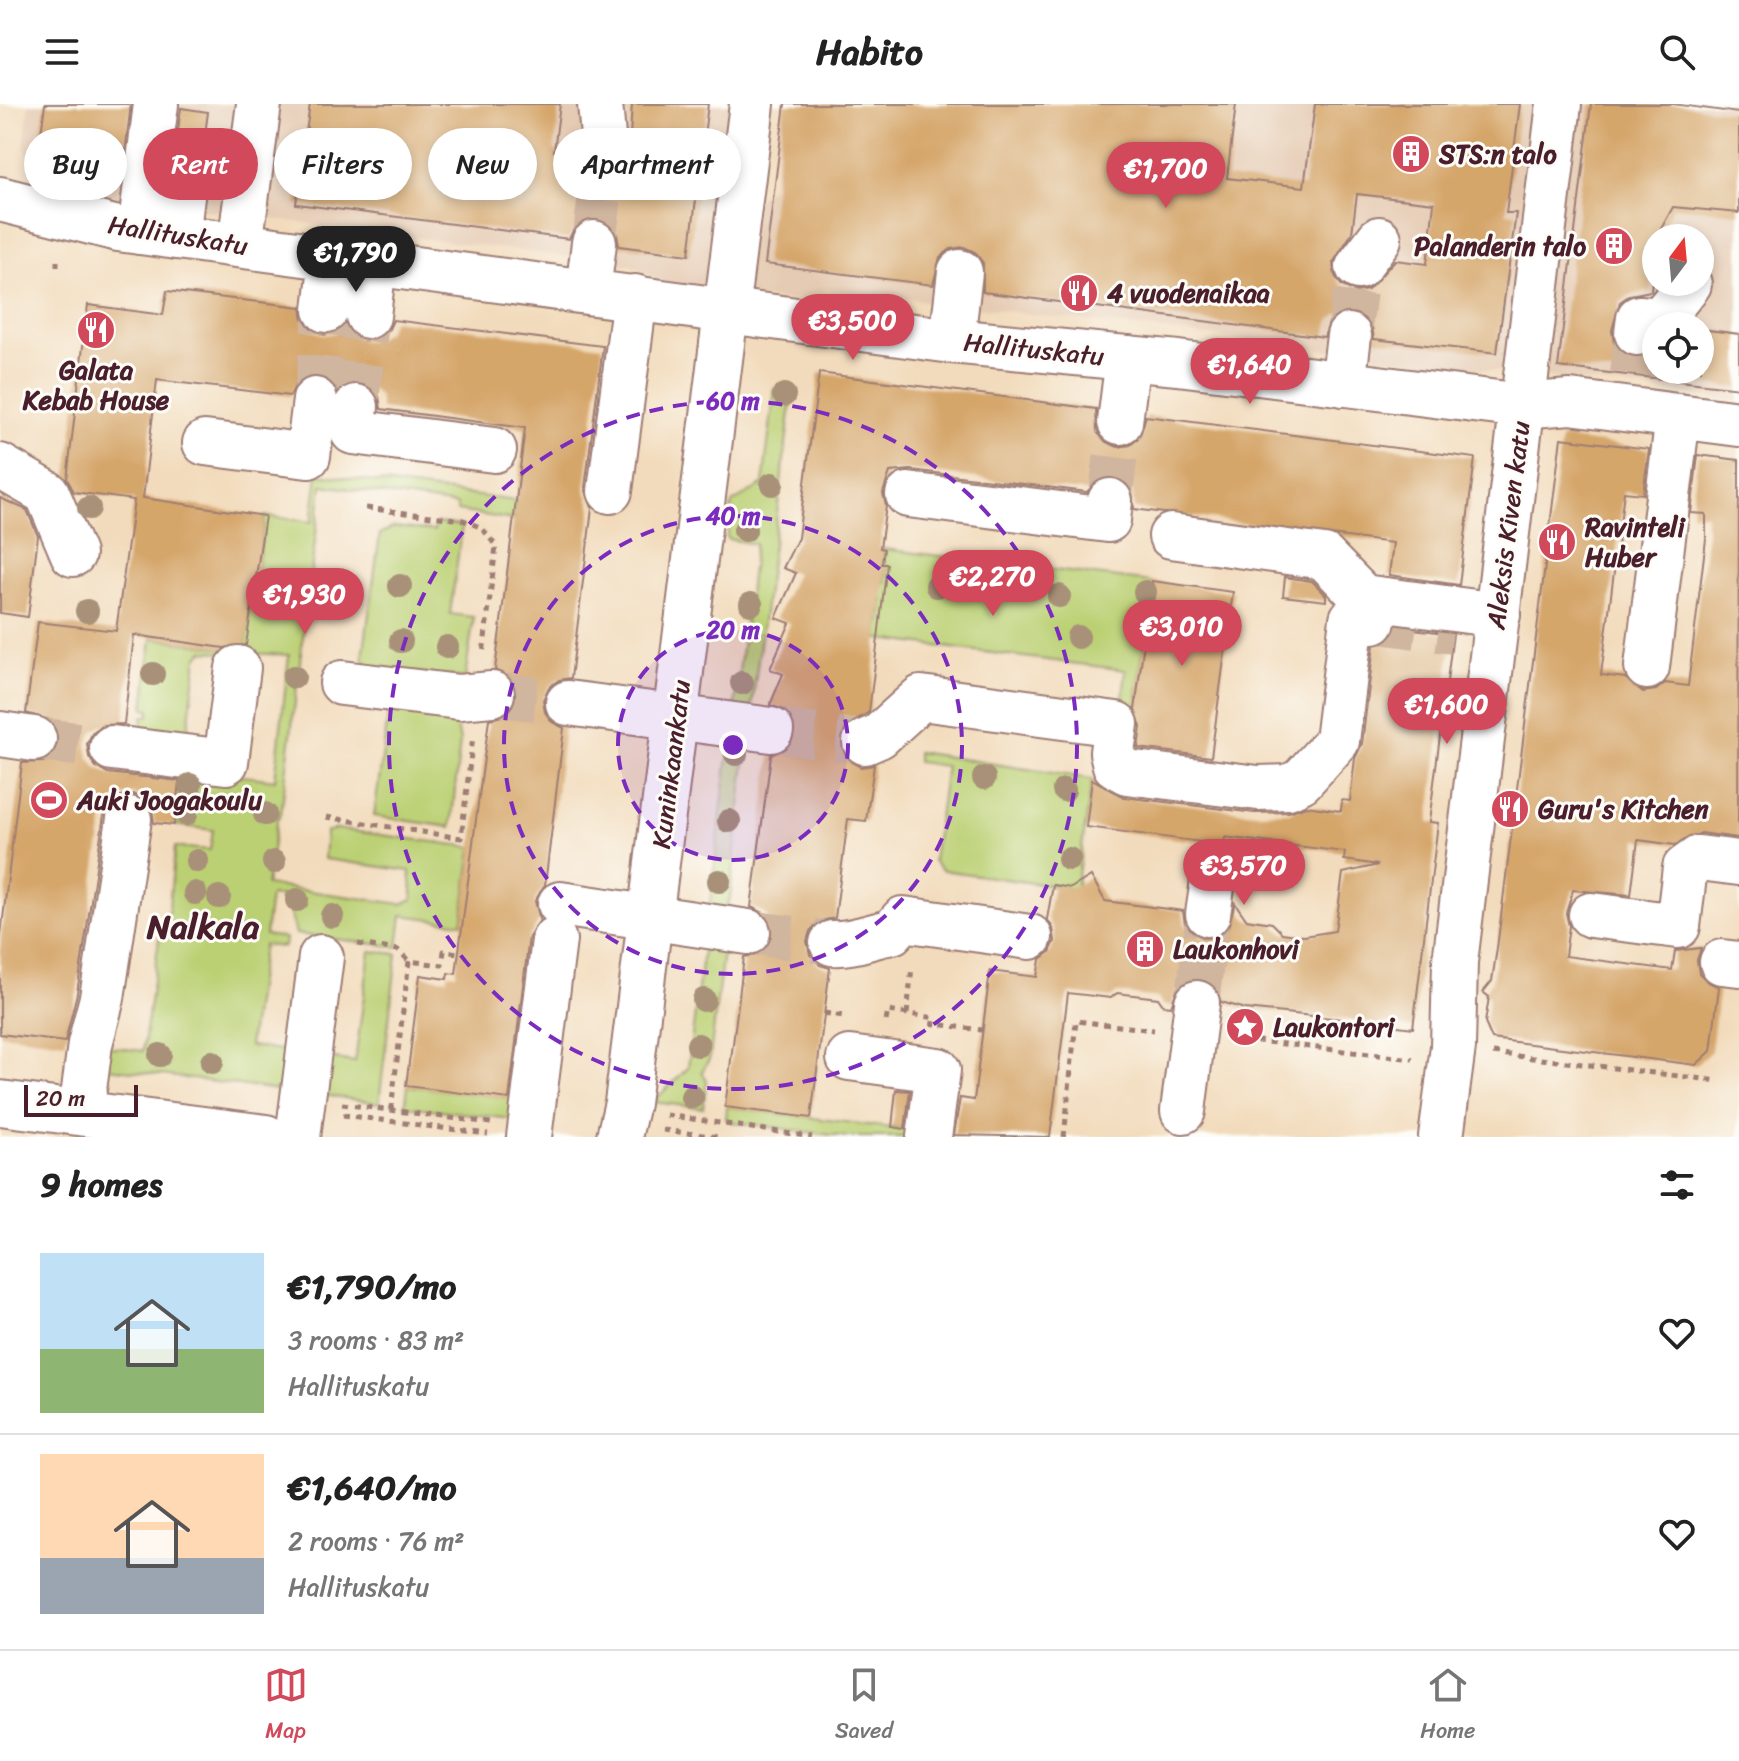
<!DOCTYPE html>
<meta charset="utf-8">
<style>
:root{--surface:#fff;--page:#f6f6f6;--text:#222;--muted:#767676;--line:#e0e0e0;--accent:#d1495b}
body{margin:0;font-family:Sriracha,sans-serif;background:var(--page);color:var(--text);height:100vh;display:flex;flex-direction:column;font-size:30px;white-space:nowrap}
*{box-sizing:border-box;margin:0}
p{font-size:26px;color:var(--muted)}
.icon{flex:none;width:44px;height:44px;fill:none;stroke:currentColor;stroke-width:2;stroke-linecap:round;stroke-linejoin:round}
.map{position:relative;height:1033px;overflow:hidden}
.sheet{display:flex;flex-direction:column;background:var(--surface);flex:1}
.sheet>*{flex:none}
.hud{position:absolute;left:24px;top:24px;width:800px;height:72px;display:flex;gap:16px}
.needle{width:52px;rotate:16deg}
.controls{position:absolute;left:1642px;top:120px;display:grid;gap:16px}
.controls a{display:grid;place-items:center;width:72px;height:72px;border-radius:50%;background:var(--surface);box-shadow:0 4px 12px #0003;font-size:40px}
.scale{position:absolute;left:24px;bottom:20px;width:114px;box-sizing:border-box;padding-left:8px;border:4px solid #4a1f2b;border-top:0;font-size:22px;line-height:28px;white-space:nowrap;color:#4a1f2b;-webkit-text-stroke:6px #fdfcf7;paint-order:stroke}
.price{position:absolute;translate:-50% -68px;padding:0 18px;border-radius:28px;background:var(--accent);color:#fff;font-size:26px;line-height:52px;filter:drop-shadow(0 2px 4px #0008)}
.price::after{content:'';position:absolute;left:50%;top:48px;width:24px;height:18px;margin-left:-12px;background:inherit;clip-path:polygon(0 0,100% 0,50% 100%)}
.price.selected{background:#222;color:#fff}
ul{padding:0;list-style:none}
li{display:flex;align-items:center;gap:24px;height:200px;padding:0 40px}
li+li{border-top:2px solid var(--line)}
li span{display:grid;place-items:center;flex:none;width:224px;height:160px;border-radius:0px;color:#555}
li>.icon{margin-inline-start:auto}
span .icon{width:96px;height:96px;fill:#fffc;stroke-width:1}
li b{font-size:34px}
h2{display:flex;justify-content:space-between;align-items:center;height:96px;padding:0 40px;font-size:34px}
.chip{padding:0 28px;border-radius:36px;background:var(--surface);box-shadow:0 4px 12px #0003;font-size:28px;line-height:72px}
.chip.selected{background:var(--accent);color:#fff}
header{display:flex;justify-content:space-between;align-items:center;height:104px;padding:0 40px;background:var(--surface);font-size:36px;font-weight:800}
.dock{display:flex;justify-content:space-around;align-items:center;height:112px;border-top:2px solid var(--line);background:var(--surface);font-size:22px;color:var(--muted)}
.dock a{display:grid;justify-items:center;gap:4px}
.dock .selected{color:var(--accent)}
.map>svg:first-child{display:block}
.built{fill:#e5cbb3;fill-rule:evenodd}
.green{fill:#bbd073;stroke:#82784f;stroke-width:2}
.building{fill:#d5a66b;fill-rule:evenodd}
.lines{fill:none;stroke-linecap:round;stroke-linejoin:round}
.minor-tunnel{stroke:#d0b59f;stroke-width:44;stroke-dasharray:44 22;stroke-linecap:butt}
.minor-casing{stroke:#9e7d74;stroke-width:48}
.path{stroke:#9e7d74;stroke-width:5;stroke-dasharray:6 6;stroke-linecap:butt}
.minor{stroke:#fff;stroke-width:44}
.tree{fill:#a89178}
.ring{fill:none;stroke:#7b2cbf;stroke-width:4;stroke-dasharray:14 10}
.labels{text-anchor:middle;stroke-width:6;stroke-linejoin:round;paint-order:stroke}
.poi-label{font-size:26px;font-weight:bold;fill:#4a1f2b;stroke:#fdfcf7;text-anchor:start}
.street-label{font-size:26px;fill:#4a1f2b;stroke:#fdfcf7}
.district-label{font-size:34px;font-weight:bold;fill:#4a1f2b;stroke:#fdfcf7}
.centre{fill:#7b2cbf;stroke:#fdfcf7;stroke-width:4}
.ring-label{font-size:24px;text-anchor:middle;font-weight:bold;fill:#7b2cbf;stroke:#fdfcf7;stroke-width:6;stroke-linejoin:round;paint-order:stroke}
</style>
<header><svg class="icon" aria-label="menu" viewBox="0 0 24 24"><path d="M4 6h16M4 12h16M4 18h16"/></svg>Habito<svg class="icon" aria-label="search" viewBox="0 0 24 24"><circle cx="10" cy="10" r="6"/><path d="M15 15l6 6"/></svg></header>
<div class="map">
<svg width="1739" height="1033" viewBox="0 0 1739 1033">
<rect width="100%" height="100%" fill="#fdfcf7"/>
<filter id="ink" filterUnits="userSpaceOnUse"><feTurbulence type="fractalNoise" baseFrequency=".0125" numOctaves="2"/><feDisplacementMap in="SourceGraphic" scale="16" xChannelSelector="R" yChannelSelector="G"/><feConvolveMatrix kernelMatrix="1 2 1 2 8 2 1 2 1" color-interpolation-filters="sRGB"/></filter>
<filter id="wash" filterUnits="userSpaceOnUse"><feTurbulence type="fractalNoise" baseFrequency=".006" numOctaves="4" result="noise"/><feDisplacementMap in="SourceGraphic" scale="32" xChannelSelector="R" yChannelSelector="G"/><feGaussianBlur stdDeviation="1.8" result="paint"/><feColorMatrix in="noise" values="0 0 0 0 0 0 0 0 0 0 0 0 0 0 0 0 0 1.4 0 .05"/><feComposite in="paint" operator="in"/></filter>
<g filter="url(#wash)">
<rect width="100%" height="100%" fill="#f2dbbc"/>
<!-- built -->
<g class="built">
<polygon points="29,0 738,0 711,183 668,182 632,161 125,96 34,62 24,42"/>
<path d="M783,0H1739V297L828,185L787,197L743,191L755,96L772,83ZM1656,134H1700V178H1656ZM1656,222H1700V266H1656Z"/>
</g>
<!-- green -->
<g class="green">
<polygon points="775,284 793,286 751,610 734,608 755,440 727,435 732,399 763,380"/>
<polygon points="318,370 516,397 514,416 457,407 457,401 322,381 281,710 277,715 266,781 401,800 413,795 410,767 324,755 326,728 336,725 472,743 462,819 402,811 398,843 296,830 285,793 270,792 265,831 285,834 284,843 263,841 249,942 298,948 292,988 100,963 103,942 143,947 160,828 181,832 185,824 167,822 175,743 210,746 213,726 174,721 181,664 275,676 289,551 202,547 197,554 186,639 139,640 143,612 149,612 150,605 144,604 152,534 245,547 253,492 271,487 272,475 257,468 265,412 312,418"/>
<polygon points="436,419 462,422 450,510 474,513 465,574 367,564 363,553 380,430 394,423 434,427"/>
<polygon points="884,445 1152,478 1133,621 1121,612 1126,566 873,534 878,532 883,498 880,480 885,480 887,461 882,460"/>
<polygon points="389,605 442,613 457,622 460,637 451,723 374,712"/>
<polygon points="731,628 748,630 730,794 721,816 708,815"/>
<polygon points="917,648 1092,675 1076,785 942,766 933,757 946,662 917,658"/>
<polygon points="705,830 725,832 710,953 702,968 707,977 703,1004 653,998 688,964"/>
<polygon points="370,847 397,850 379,999 315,990 320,953 355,958"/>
<polygon points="408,982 516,995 511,1015 405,1002"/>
<polygon points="727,1003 916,1027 915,1033 847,1033 732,1018 726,1015"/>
</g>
<g id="blocks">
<!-- building -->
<g class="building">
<polygon points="45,0 131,0 125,48 40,37"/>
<polygon points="310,0 560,0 554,47 580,50 585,68 594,75 607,78 620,73 628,63 632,0 708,0 689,151 619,142 617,130 610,120 596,114 584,116 575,123 569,135 296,100"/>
<path d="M785,0H1236L1227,74L1304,83L1315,0H1520L1506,109H1516L1497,249L1374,235L1372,223L1365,213L1351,207L1339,209L1330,216L1324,233L983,188V159L975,148L964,143L951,145L940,153L933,181L765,160ZM1357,90L1434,99L1427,160L1395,156L1368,186L1356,188L1342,182L1335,172L1333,159L1352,129Z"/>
<polygon points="1591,0 1673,0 1739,9 1739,109 1673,103 1656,134 1651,187 1630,191 1620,198 1612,226 1614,239 1622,249 1634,254 1646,252 1656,245 1656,266 1700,266 1700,225 1739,230 1739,284 1558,263"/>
<polygon points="181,4 208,8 200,68 187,60 173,62"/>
<polygon points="167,187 301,203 303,217 312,226 324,231 335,229 345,222 353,232 364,237 379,234 388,227 393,216 603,242 585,384 592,404 571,574 559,576 549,583 543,596 545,608 552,618 564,624 545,781 535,797 540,816 529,833 509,995 406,982 420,871 447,875 448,869 456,870 489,615 506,611 515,600 517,589 513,576 495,566 525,324 381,305 379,292 370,283 358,278 338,286 329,276 317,271 305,273 296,280 290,292 157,276 143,394 265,412 246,541 224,544 134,531 124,620 103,621 93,628 87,640 89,653 96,663 108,669 179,677 174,721 154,719 152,705 145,696 133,690 121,692 110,699 104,711 77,889 65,938 0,930 0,839 22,659 44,658 54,650 59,638 57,627 50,616 26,609 38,518 116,527 134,396 74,388 67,375 88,201 163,211"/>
<polygon points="819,269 1096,305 1097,328 1106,338 1118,343 1130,341 1139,334 1146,312 1475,354 1459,481 1389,471 1393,439 1134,405 1132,386 1124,376 1113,372 1099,375 1087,388 911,366 890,368 883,389 886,402 880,444 884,445 882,460 887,460 869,608 846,622 840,636 842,647 849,657 861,663 874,661 866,717 848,715 835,814 820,817 810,827 807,837 810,851 820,861 830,864 811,1014 725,1003 744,853 756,851 767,844 773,831 771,818 764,809 751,803 771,651 790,642 796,629 794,617 787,607 770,601 783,570 770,565 790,519 776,514 796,469 783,464 798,434"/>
<polygon points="1561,334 1649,345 1643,390 1624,388 1601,571 1625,574 1643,588 1656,586 1665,579 1688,582 1706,435 1706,410 1691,409 1698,351 1739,356 1738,734 1701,729 1675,741 1638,736 1631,791 1573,786 1566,809 1569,822 1565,852 1672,866 1675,847 1701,844 1697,856 1699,869 1708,878 1719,883 1711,947 1696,961 1492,935 1485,919 1489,893 1483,888 1492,877 1497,844"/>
<polygon points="0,394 27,406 38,432 28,513 0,509"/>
<polygon points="1285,473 1312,477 1326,491 1326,497 1283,492"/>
<polygon points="1152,477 1233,488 1211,653 1138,644 1141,623 1135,606"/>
<polygon points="1397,523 1453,530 1429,718 1438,719 1413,924 1382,920 1375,923 1369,918 1246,905 1221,898 1213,880 1199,874 1188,876 1178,883 1171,902 1163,901 1158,894 1117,889 1111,894 1068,889 1050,1033 954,1031 960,994 974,996 990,867 1037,873 1040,856 1050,848 1055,837 1053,824 1047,815 1053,781 1071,784 1091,772 1105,797 1183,807 1185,820 1192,829 1204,834 1216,833 1227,826 1235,799 1246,815 1272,819 1282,829 1304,832 1335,827 1343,769 1378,761 1344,756 1345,748 1225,733 1224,741 1086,723 1092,675 1124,693 1255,709 1289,708 1306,702 1341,707 1342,696 1350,697 1355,654 1362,640 1374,541 1384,539"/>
<polygon points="896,986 910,987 905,1025 892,1023"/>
</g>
</g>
</g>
<g filter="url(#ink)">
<use href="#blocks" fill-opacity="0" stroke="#9e7d74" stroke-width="2"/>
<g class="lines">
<!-- minor-tunnel -->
<g class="minor-tunnel">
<polyline points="594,139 605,53"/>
<polyline points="1349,232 1358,163"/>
<polyline points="1632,270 1637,229"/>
<polyline points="315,296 326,206"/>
<polyline points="356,303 368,212"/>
<polyline points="1110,397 1120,318"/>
<polyline points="1373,517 1453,528"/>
<polyline points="492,590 568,599"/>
<polyline points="771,626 865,638"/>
<polyline points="34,635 112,644"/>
<polyline points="748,828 832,839"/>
<polyline points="1197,899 1208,810"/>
</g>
<!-- minor casing -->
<g class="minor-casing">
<g id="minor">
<polyline points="600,0 605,53"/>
<polyline points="0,95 118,125 952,237 1178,259 1522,302 1570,298 1739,320"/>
<polyline points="140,128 156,0"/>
<polyline points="177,133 183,85"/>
<polyline points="240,141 259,0"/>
<polyline points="1358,163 1379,135"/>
<polyline points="588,187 594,139"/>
<polyline points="326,206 332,153"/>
<polyline points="368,212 374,158"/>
<polyline points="1637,229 1639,214 1660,216 1689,180"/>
<polyline points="952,237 960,168"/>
<polyline points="1343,280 1349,232"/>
<polyline points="356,303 353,328 494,346"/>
<polyline points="1120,318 1128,254"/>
<polyline points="205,339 308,352 315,296"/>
<polyline points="0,362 47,389 73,450"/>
<polyline points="610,387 635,193"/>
<polyline points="908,391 1108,416 1110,397"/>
<polyline points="1171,432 1324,453 1363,493 1498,511"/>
<polyline points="1647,563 1678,312"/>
<polyline points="342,579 459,593 492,590"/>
<polyline points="568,599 771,626"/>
<polyline points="0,630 34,635"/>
<polyline points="865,638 879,632 921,594 1116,620 1112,648 1115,661 1127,668 1258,684 1288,683 1301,677 1337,637 1352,515 1373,517"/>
<polyline points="112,644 226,658 238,564"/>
<polyline points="560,800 748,828"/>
<polyline points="1208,810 1214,770"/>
<polyline points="1591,811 1678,822 1685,764 1699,754 1739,759"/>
<path d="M832,839C851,841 872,831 892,828L903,815L1030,833"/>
<polyline points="1722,858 1739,860"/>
<polyline points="849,954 938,966 929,1033"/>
<polyline points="0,999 266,1033"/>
<polyline points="1183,1007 1197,899"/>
<polyline points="81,1009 90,940 102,894 129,715"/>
<polyline points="298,1033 321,853"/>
<polyline points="529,1033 554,836"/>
<polyline points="619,1033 627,999 752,0"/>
<polyline points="1441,1033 1453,943 1455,858 1559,0"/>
</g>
</g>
<!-- path -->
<g class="path">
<polyline points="57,157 57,165"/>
<polyline points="366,404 463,416 482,424 496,442 483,551"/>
<polyline points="326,713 461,734 473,632"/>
<polyline points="358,840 398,846 409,857"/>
<polyline points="824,909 843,912"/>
<polyline points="907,910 912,863"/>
<polyline points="886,917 888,907 929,913 928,919 982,926"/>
<polyline points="1232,934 1413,955"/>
<polyline points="1493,949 1719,977"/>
<polyline points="342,1000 491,1019"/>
<polyline points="391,1006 409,857 442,861 444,847 458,849"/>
<polyline points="343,1011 488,1030"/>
<polyline points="666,1011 812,1033"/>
<polyline points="663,1026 718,1033"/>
<polyline points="1064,1033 1076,917 1154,926"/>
</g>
<!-- minor -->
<use href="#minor" class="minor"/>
</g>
<!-- trees -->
<g class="tree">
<circle cx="784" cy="291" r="12"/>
<circle cx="772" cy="380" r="12"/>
<circle cx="89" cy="404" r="12"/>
<circle cx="745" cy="426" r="12"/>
<circle cx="400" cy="482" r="12"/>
<circle cx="937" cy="482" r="12"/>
<circle cx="1145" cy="488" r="12"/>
<circle cx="1059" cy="492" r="12"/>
<circle cx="751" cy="500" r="12"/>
<circle cx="87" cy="507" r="12"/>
<circle cx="1078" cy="533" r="12"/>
<circle cx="401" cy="537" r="12"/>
<circle cx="447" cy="543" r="12"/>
<circle cx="153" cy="570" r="12"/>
<circle cx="294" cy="573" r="12"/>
<circle cx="742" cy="579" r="12"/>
<circle cx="736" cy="650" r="12"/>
<circle cx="984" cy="674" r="12"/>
<circle cx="190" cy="681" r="12"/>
<circle cx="1064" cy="686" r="12"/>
<circle cx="186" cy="710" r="12"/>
<circle cx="265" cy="710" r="12"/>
<circle cx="729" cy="717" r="12"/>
<circle cx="1069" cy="755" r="12"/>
<circle cx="197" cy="757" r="12"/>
<circle cx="274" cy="758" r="12"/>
<circle cx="719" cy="777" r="12"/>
<circle cx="195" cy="789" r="12"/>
<circle cx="219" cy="793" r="12"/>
<circle cx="297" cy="796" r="12"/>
<circle cx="332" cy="812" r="12"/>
<circle cx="704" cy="896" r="12"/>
<circle cx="698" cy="941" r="12"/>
<circle cx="160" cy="951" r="12"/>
<circle cx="212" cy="958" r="12"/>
<circle cx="692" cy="993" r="12"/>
</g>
</g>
<!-- distance rings -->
<circle cx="733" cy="641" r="115" fill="#7b2cbf" fill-opacity=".12"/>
<g class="ring">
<circle cx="733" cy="641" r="115"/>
<circle cx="733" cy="641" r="229"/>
<circle cx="733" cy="641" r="344"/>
</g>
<!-- icons -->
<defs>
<g id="building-disc" transform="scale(2)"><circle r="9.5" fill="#d1495b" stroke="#fdfcf7"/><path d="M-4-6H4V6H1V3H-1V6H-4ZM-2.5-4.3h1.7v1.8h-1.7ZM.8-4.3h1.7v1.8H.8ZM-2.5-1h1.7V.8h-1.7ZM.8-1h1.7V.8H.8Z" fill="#fff"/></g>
<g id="restaurant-disc" transform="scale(2)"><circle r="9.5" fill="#d1495b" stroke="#fdfcf7"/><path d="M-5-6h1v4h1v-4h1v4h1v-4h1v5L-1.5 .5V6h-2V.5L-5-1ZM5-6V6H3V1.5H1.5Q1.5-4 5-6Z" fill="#fff"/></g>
<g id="stadium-disc" transform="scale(2)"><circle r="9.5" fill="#d1495b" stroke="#fdfcf7"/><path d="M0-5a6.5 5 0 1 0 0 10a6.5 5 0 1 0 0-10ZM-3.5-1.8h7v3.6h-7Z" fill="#fff"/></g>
<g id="sight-disc" transform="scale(2)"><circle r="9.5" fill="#d1495b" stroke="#fdfcf7"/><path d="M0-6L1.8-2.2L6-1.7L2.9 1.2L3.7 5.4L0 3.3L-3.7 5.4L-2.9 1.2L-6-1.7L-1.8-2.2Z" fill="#fff"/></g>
</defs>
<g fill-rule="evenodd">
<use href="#building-disc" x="1411" y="50"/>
<use href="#building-disc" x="1614" y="142"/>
<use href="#restaurant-disc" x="1079" y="189"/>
<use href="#restaurant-disc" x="96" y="226"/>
<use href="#restaurant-disc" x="1557" y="438"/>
<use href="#stadium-disc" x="49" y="696"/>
<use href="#restaurant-disc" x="1510" y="705"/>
<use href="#building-disc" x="1145" y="845"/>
<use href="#sight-disc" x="1245" y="923"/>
</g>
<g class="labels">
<!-- poi labels -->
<g class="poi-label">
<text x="1439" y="59">STS:n talo</text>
<text x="1586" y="151" text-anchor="end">Palanderin talo</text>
<text x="1107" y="198">4 vuodenaikaa</text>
<text x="96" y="275" text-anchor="middle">Galata<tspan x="96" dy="30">Kebab House</tspan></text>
<text x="1585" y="432">Ravinteli<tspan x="1585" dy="30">Huber</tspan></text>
<text x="77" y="705">Auki Joogakoulu</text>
<text x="1538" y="714">Guru's Kitchen</text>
<text x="1173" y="854">Laukonhovi</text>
<text x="1273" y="932">Laukontori</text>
</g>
<!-- street labels -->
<g class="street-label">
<text transform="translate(178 131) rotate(9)" y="9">Hallituskatu</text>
<text transform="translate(1034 245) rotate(6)" y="9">Hallituskatu</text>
<text transform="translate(1508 421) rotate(-83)" y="9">Aleksis Kiven katu</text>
<text transform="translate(671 660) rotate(-83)" y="9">Kuninkaankatu</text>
</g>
<!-- district labels -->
<g class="district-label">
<text x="203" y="834">Nalkala</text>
</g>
</g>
<circle cx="733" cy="641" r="12" class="centre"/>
<g class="ring-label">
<text x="733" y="305">60 m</text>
<text x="733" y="420">40 m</text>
<text x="733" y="534">20 m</text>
</g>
</svg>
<div class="controls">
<a><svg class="needle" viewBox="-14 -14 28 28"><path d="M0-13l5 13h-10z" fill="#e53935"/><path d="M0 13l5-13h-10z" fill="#767676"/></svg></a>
<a><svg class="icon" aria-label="locate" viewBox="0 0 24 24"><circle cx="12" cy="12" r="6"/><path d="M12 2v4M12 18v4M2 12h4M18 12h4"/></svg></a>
</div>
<div class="scale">20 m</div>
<b class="price" style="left:1166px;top:106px">€1,700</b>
<b class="price selected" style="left:356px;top:190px">€1,790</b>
<b class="price" style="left:853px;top:258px">€3,500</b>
<b class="price" style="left:1250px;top:302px">€1,640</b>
<b class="price" style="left:993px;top:514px">€2,270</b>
<b class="price" style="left:305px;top:532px">€1,930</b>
<b class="price" style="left:1182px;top:564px">€3,010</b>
<b class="price" style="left:1447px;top:642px">€1,600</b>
<b class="price" style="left:1244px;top:803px">€3,570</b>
<div class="hud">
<a class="chip">Buy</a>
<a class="chip selected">Rent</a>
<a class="chip">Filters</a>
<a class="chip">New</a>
<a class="chip">Apartment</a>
</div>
</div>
<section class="sheet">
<h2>9 homes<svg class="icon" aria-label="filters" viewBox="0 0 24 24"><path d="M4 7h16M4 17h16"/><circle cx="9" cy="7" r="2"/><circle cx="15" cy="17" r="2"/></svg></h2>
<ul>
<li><span style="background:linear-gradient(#bfe0f5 60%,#8fb573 0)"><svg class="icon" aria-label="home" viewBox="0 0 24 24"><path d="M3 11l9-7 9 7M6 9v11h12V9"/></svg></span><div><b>€1,790/mo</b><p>3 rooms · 83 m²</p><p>Hallituskatu</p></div><svg class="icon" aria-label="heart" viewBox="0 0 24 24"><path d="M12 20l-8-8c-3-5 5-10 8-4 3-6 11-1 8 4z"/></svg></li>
<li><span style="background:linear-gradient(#ffd9b3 65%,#9aa5b1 0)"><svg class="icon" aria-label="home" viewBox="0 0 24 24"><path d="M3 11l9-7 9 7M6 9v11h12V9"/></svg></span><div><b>€1,640/mo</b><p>2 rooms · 76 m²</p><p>Hallituskatu</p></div><svg class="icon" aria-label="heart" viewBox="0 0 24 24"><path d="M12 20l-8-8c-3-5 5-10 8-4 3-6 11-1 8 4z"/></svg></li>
</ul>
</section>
<nav class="dock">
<a class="selected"><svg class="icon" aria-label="map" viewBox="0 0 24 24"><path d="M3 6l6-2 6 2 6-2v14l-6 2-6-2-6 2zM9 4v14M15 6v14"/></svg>Map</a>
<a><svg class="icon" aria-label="saved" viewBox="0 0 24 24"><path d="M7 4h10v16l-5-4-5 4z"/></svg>Saved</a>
<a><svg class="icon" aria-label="home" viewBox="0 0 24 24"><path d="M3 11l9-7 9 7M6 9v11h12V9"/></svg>Home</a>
</nav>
